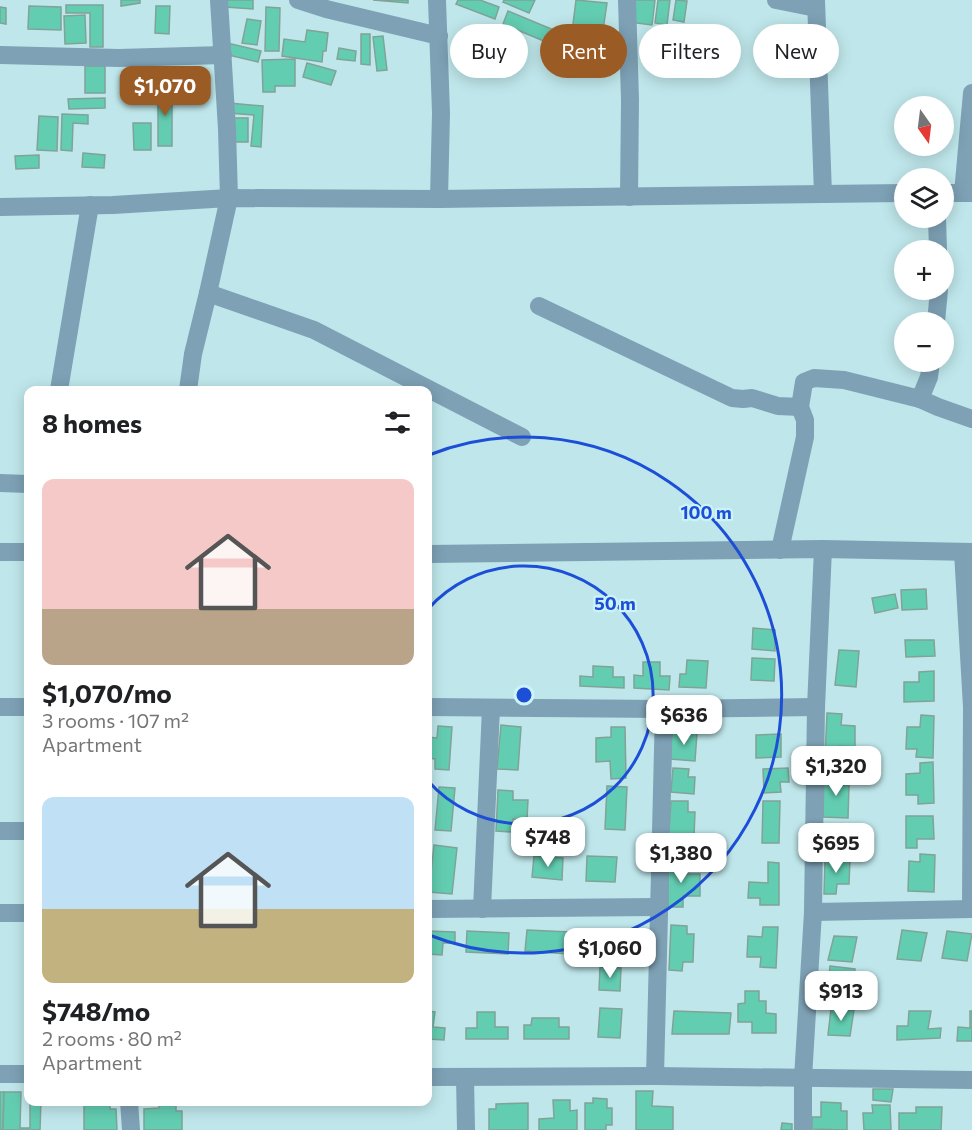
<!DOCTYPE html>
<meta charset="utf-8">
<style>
:root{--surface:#fff;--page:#f6f6f6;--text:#202124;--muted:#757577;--accent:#9b5b25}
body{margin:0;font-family:Commissioner,sans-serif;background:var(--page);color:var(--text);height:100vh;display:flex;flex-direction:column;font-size:22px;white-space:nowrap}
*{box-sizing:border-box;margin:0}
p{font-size:20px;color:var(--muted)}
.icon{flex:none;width:33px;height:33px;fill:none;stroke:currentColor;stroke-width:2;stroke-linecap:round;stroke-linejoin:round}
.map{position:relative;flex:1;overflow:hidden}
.sheet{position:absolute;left:24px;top:386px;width:408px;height:720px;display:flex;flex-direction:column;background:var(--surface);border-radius:12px;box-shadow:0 3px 15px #0003}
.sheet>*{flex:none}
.top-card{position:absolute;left:450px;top:24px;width:432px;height:54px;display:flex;gap:12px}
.needle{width:39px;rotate:166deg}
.tools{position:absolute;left:894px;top:96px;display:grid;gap:12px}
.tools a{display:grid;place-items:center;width:60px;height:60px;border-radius:50%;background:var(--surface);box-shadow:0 3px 15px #0003;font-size:30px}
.price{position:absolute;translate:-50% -51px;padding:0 14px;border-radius:12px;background:#fff;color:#222;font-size:20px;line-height:39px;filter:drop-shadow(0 2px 3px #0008)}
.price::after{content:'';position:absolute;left:50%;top:36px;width:18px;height:14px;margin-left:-9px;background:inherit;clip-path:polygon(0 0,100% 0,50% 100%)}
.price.current{background:var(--accent);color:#fff}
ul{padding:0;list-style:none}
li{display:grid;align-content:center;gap:12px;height:318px;padding:0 18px}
li span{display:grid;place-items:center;height:186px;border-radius:12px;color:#555}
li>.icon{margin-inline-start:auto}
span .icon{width:108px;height:108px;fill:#fffc;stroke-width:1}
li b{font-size:26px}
h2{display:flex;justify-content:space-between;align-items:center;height:72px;padding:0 18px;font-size:26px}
.pill{padding:0 21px;border-radius:27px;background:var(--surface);box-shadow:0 3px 15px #0003;font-size:21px;line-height:54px}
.pill.current{background:var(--accent);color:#fff}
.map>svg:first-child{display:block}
.building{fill:#63cdb2;stroke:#80a398;stroke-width:1.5}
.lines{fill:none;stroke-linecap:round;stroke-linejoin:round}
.street{stroke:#7ea1b5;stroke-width:18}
.ring{fill:none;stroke:#1d4ed8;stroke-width:3}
.centre{fill:#1d4ed8;stroke:#ccf4f8;stroke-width:3}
.ring-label{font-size:18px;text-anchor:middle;font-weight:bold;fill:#1d4ed8;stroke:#ccf4f8;stroke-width:4.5;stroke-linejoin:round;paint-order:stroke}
</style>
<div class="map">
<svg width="972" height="1130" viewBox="0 0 972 1130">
<rect width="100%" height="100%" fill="#bfe7eb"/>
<!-- building -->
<g class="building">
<polygon points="121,0 140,0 140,3 121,6"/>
<polygon points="226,0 253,0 253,9 225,7"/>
<polygon points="373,0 408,0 408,3"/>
<polygon points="458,0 480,0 499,7 495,19 456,4"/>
<polygon points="504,0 535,0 529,13 503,2"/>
<polygon points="576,0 607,3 602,37 572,32"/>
<polygon points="632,0 655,0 652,25 629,22"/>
<polygon points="658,0 670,0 667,25 655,23"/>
<polygon points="676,0 687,1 684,22 673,20"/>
<polygon points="66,5 103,5 103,47 90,47 90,13 66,13"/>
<polygon points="29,6 61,7 61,30 28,29"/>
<polygon points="156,6 170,6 169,34 155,33"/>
<polygon points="0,7 6,8 6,24 0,23"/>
<polygon points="266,7 280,8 279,51 265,51"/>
<polygon points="508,11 568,36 563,49 503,24"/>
<polygon points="85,15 86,43 65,44 64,16"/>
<polygon points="247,19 261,21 257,45 242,43"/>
<polygon points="307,30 328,33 326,51 323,51 322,62 282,56 284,39 305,42"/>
<polygon points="361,34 370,34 370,65 361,64"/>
<polygon points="383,36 387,70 377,71 373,37"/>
<polygon points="227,43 261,51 258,62 224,54"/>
<polygon points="339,48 356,51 355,61 337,59"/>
<polygon points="295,59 295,86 275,86 275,92 263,92 262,60"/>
<polygon points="307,63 336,71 331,85 303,77"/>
<rect x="85" y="66" width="20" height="27"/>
<rect x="158" y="88" width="14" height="58"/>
<polygon points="105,98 105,108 69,109 68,99"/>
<polygon points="229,103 263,106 261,147 251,146 254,115 228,113"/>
<polygon points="62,114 88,115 88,124 73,123 72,151 61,150"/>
<polygon points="39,116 58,117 57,151 37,150"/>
<polygon points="234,118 248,118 248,142 235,142"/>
<polygon points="133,123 151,123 151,150 134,150"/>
<polygon points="83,153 105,155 104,168 82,167"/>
<polygon points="39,155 39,168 16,169 15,156"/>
<polygon points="926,589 927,609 902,610 901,590"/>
<polygon points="895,594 898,608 875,613 872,598"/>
<polygon points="753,628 775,630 775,651 752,649"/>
<polygon points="905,640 934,640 935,656 906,657"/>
<polygon points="839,650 859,651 856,687 835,685"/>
<polygon points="752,658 775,659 774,681 751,680"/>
<polygon points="687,660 708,661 706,688 679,687 680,674 686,674"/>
<polygon points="643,662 660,662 660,676 670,676 669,690 634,688 634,675 643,676"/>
<polygon points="593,666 613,667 613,677 624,677 624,688 580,686 580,676 593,677"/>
<polygon points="934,671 934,701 904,702 904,682 919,682 919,672"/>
<polygon points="827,713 842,714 841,725 855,726 855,747 839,746 839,758 825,758"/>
<polygon points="921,715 934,716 933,758 916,757 917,749 906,749 907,727 920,727"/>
<polygon points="501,725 521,727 518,770 497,769"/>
<polygon points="438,726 452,727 449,770 435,769 435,759 428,758 428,737 437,738"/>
<polygon points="611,727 625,727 626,778 611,779 610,761 596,762 596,738 611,737"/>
<polygon points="672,731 697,733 695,761 670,759"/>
<polygon points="781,734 781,757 756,758 756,735"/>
<polygon points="933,762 934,803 918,804 918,795 906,795 906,774 920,773 920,763"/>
<polygon points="673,768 689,769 688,777 695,777 694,794 671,792"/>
<polygon points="788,768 789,782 780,782 781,792 764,793 763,769"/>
<polygon points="824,775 844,776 843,785 849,785 848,818 823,817"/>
<polygon points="607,786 627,787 625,830 605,829"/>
<polygon points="439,787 455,788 451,831 435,830"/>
<polygon points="498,790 513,791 513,800 528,800 527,820 513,819 512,832 496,831"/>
<polygon points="671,801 688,801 688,812 695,812 694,837 688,837 687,845 668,844"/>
<polygon points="763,801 780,801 779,843 762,843"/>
<polygon points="906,816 933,816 934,839 917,839 917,848 906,848"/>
<polygon points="825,824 849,824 850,841 843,841 842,849 825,849"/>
<polygon points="434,845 457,848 452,894 429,892"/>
<polygon points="920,854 935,855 934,892 908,891 909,861 920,862"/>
<polygon points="534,856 563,858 562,880 532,877"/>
<polygon points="587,856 617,857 615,882 586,881"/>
<polygon points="825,859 850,859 849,884 837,884 836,894 824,894"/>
<polygon points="668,862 686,862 686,874 700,874 700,896 683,896 683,907 668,907"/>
<polygon points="768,862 779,863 779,905 760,905 760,898 748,898 749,882 768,883"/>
<polygon points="671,925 687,926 687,934 694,934 693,962 683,962 682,971 669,970"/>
<polygon points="763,927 778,927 776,968 760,967 761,957 747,957 748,936 762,937"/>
<polygon points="527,930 570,932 569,954 525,951"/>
<polygon points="902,930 927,933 921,961 897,959"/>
<polygon points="428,931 455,932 455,943 443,943 442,955 428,954"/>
<polygon points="467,931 509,933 508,954 466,952"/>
<polygon points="947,931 972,934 967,961 942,958"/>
<polygon points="834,936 857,937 852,962 828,960"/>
<polygon points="598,940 620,940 620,961 597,961"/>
<polygon points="830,966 855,969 853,991 828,991"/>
<polygon points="600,967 621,968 620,991 599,990"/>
<polygon points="745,991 759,991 759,1001 766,1001 766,1013 776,1014 776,1033 752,1033 752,1022 738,1022 738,1004 745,1003"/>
<polygon points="600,1008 622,1009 620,1038 598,1037"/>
<polygon points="831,1009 854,1010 850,1036 828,1035"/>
<polygon points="428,1011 435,1012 433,1027 445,1028 444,1040 428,1039"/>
<polygon points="674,1011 731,1013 729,1034 672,1034"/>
<polygon points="909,1011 931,1011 928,1029 941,1028 940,1038 897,1040 897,1026 908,1026"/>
<polygon points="970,1011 972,1011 972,1041 957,1041 958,1027 970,1028"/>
<polygon points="477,1012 495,1012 495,1027 508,1027 508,1039 466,1039 466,1028 477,1028"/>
<polygon points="532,1018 559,1018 559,1027 569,1027 569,1039 524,1039 524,1025 531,1025"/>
<polygon points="873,1089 893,1089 891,1102 873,1100"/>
<polygon points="636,1091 653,1091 652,1106 673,1107 673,1130 636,1130"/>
<polygon points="0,1092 4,1092 3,1130 0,1130"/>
<polygon points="4,1092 21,1092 20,1128 30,1128 30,1101 41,1101 40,1130 3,1130"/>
<polygon points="593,1098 607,1099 607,1108 612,1108 612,1125 606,1125 606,1130 585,1130 585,1103 593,1103"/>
<polygon points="553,1100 570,1100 570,1111 577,1110 577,1130 539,1130 539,1119 554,1118"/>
<polygon points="84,1101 110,1102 110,1109 116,1109 117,1130 84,1130"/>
<polygon points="821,1102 841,1103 841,1111 847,1111 847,1130 812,1129 812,1117 821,1117"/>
<polygon points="159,1103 176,1103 176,1111 182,1111 182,1130 144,1130 144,1109 159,1108"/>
<polygon points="528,1103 528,1130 489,1130 489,1109 496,1109 496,1104"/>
<polygon points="872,1105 890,1105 891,1130 864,1130 863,1113 873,1113"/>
<polygon points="916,1107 942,1107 941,1130 899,1130 899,1113 916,1113"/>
<polygon points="782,1123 792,1124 792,1130 781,1130"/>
</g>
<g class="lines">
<!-- street -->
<g class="street">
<polyline points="298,0 326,9 439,36"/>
<polyline points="437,0 441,113 439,199"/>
<polyline points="627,0 630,100 629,197"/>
<polyline points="776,0 816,8"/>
<polyline points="816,0 823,194"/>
<polyline points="0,55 119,58 223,55"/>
<polyline points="944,193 972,193"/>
<polyline points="963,193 972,93"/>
<polyline points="0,207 113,205 229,198 439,199 904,193"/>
<polyline points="937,218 938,250"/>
<polyline points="208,293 314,330 522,437"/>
<polyline points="539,306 732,398 743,399 752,398 778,406 800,407"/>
<polyline points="936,322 939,290"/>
<polyline points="931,362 929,377 920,399 938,407 972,419"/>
<polyline points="59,390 90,205"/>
<polyline points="188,390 193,354 208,293 229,198 227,129 219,0"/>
<polyline points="0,483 28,484"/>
<polyline points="823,549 972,552"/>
<polyline points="780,550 805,437 805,420 800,407 804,382 814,378 844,380 920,399"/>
<polyline points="0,552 28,552"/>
<polyline points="963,552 972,707 971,909"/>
<polyline points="428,554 823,549 816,707 813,912 803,1078 803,1130"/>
<polyline points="0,707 28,707"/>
<polyline points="428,707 664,709 816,707"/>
<polyline points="0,831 28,831"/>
<polyline points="428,909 658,907"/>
<polyline points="482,909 491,708"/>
<polyline points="813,912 972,909"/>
<polyline points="0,913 28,913"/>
<polyline points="0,1074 28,1074"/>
<polyline points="655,1076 664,709"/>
<polyline points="428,1077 655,1076 972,1080"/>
<polyline points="465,1077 466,1130"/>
<polyline points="129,1101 131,1130"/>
</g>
</g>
<!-- distance rings -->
<g class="ring">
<path d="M428 609A129 129 0 1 1 428 781"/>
<path d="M429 455A258 258 0 1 1 429 935"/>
</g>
<circle cx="524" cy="695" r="9" class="centre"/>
<g class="ring-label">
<text x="706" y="519">100 m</text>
<text x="615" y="610">50 m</text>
</g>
</svg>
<div class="tools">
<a><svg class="needle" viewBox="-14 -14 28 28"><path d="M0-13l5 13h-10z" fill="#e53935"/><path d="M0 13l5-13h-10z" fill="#757577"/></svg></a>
<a><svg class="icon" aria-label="layers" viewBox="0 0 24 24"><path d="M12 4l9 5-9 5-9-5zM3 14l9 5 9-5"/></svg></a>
<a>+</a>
<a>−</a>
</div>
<b class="price current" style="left:165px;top:117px">$1,070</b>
<b class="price" style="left:684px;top:746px">$636</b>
<b class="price" style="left:836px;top:797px">$1,320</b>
<b class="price" style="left:548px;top:868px">$748</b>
<b class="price" style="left:836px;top:874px">$695</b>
<b class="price" style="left:681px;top:884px">$1,380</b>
<b class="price" style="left:610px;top:979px">$1,060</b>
<b class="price" style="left:841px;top:1022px">$913</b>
<div class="top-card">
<a class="pill">Buy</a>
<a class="pill current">Rent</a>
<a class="pill">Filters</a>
<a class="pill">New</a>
</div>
<section class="sheet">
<h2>8 homes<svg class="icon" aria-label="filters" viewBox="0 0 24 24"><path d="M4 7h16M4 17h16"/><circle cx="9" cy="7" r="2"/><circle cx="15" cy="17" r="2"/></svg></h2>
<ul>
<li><span style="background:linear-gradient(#f6c9c9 70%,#b9a48a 0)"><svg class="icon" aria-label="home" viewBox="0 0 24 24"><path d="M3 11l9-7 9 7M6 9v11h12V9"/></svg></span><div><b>$1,070/mo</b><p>3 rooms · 107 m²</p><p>Apartment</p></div></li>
<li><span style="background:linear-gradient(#bfe0f5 60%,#c2b280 0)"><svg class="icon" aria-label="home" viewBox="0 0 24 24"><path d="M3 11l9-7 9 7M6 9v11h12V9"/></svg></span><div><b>$748/mo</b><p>2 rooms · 80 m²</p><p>Apartment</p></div></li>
</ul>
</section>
</div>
